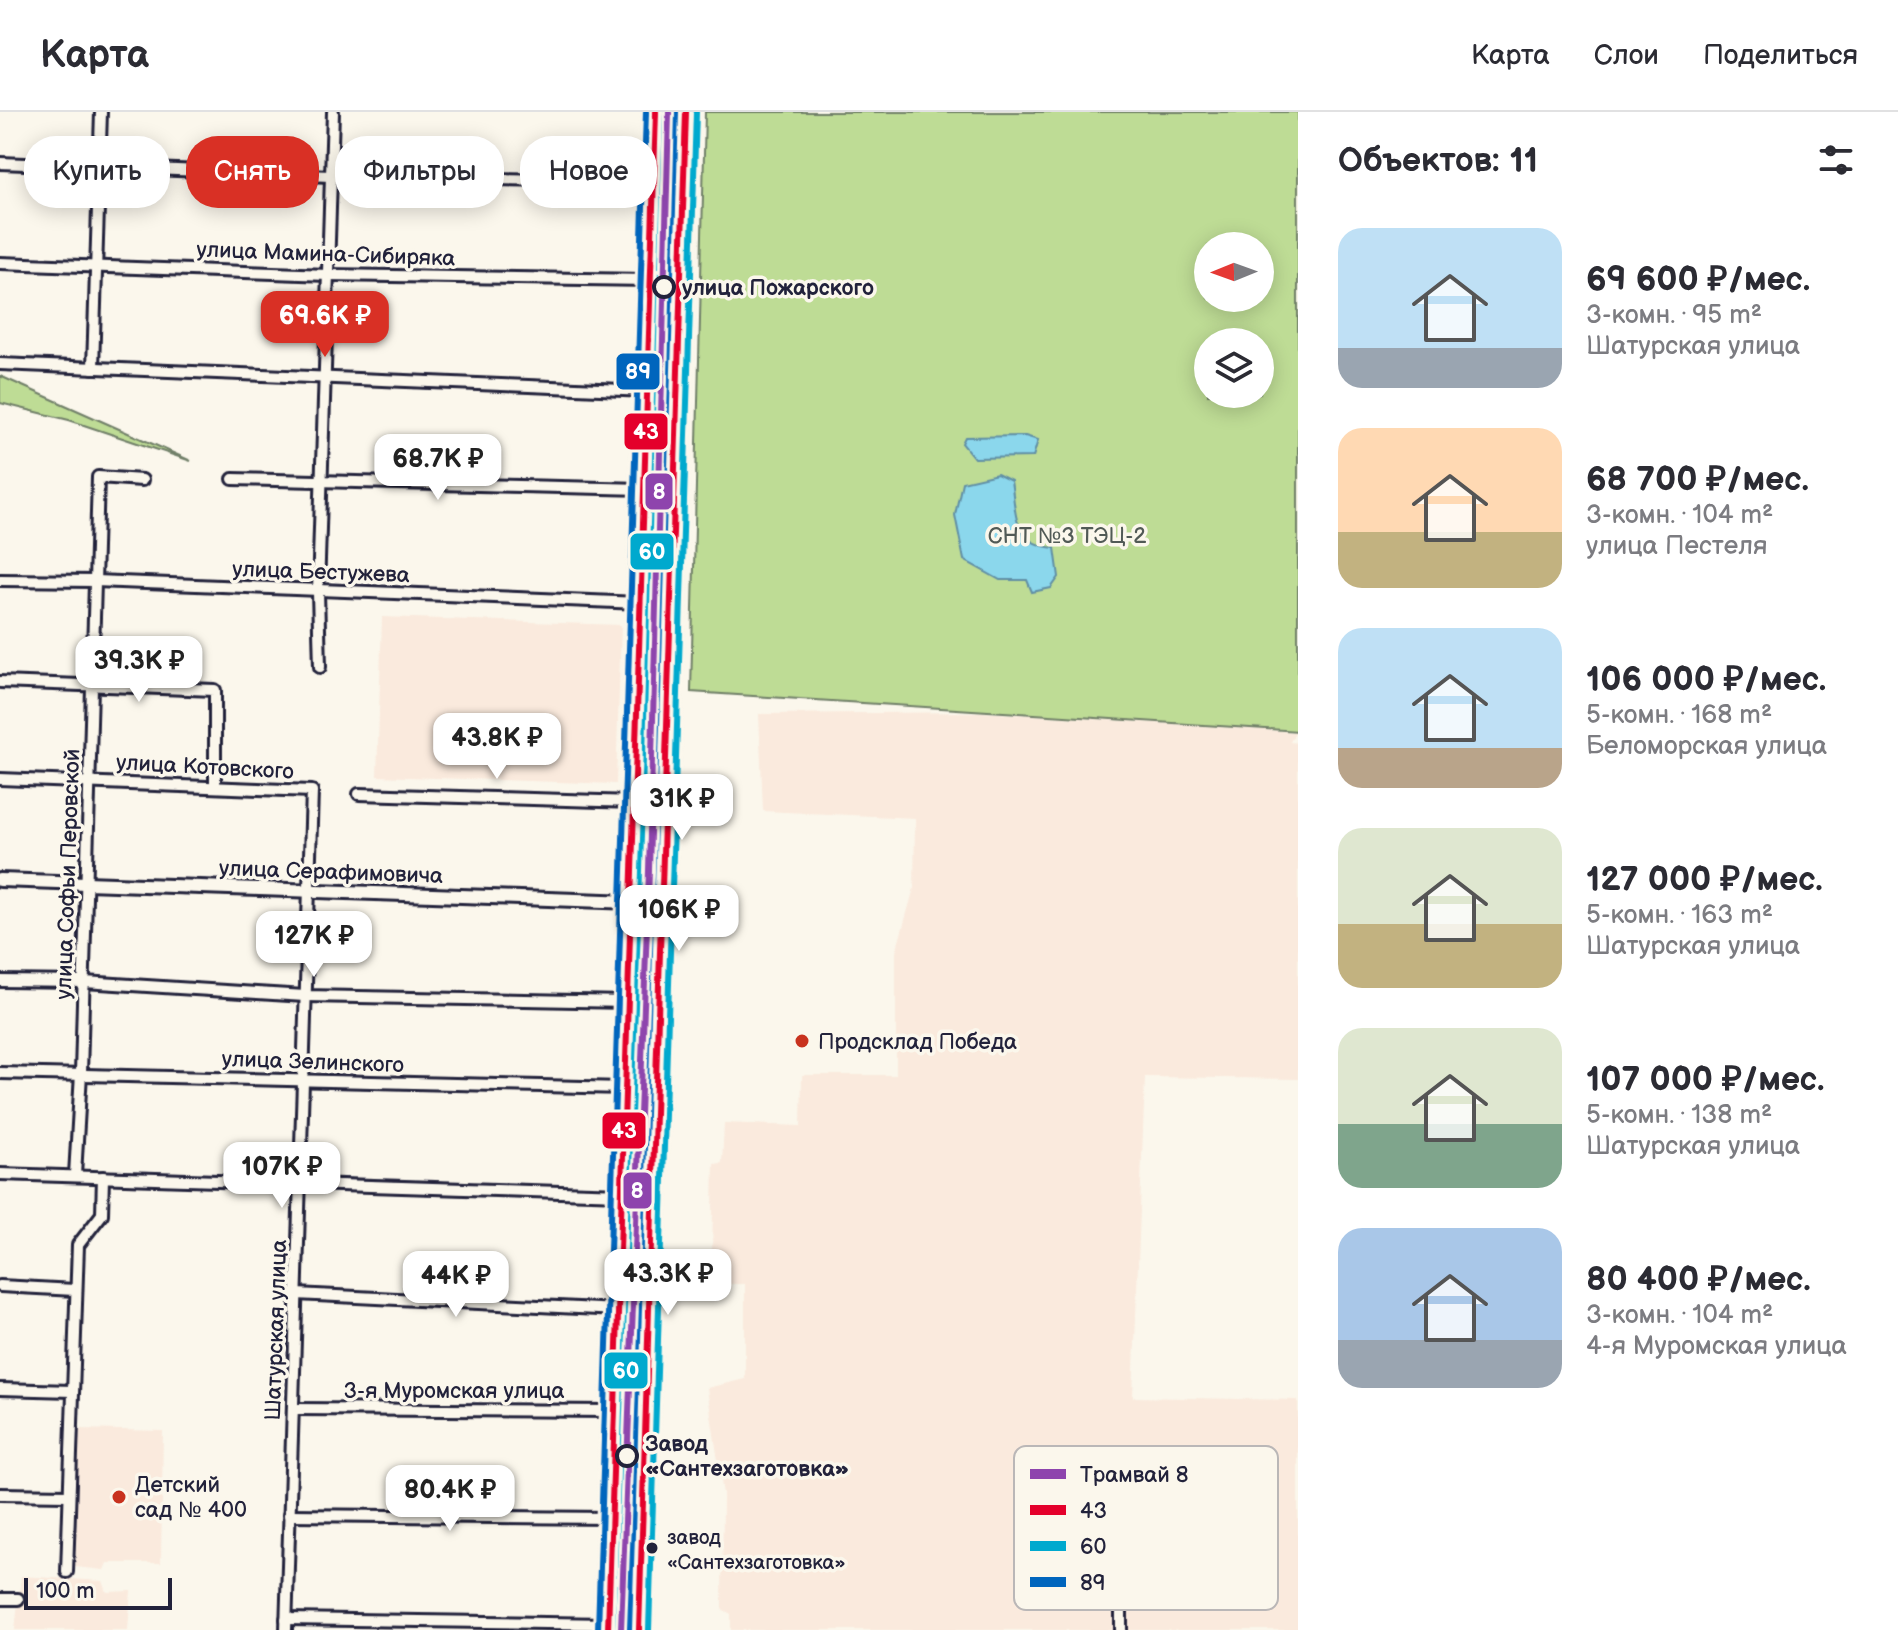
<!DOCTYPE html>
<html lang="ru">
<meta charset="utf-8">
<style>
:root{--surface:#fff;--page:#f2f2f3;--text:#2b2b33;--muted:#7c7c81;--line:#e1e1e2;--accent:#d93025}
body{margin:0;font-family:"Balsamiq Sans",sans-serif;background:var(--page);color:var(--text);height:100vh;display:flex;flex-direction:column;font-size:30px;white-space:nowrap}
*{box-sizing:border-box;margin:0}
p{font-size:26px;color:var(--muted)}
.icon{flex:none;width:44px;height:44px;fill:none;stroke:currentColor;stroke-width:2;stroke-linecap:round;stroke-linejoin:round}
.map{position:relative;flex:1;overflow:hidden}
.sheet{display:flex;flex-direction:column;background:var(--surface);width:600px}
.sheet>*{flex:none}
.banner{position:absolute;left:24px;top:24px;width:760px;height:72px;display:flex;gap:16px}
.needle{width:52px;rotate:269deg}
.buttons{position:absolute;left:1194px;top:120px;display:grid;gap:16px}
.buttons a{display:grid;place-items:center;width:80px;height:80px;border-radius:50%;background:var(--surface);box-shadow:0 4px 20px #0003;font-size:40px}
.scale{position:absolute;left:24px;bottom:20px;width:148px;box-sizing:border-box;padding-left:8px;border:4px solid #22223b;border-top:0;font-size:22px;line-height:28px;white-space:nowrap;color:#22223b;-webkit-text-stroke:6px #fbf7ec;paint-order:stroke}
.price{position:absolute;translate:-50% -68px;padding:0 18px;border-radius:16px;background:#fff;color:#222;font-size:26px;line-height:52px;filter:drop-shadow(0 2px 4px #0008)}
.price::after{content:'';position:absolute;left:50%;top:48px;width:24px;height:18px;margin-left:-12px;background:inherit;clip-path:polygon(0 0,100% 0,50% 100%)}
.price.active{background:var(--accent);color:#fff}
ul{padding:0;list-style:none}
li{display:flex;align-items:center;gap:24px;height:200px;padding:0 40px}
li span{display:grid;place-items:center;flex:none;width:224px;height:160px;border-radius:24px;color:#555}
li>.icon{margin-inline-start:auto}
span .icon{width:96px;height:96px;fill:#fffc;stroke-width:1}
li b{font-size:34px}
h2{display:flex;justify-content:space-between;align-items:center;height:96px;padding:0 40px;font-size:34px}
.pill{padding:0 28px;border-radius:32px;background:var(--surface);box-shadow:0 4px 20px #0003;font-size:28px;line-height:72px}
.pill.active{background:var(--accent);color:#fff}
header{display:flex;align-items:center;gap:48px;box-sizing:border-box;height:112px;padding:0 40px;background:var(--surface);border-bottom:2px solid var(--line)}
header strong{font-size:38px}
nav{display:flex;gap:44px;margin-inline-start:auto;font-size:28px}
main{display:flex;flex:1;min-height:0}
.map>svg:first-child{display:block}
.built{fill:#faeadd}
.green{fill:#bedc95;stroke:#707f68;stroke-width:2;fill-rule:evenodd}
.water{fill:#8bd7ec;stroke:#618fa5;stroke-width:2}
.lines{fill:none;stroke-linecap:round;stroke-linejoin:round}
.minor-casing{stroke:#22223b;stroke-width:16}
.tertiary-casing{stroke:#22223b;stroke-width:18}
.secondary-casing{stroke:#22223b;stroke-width:20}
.minor{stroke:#fbf7ec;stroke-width:10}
.tertiary{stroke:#fbf7ec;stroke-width:12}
.secondary{stroke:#fbf7ec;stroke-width:14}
.bus-1-casing{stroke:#fbf7ec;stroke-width:12}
.bus-2-casing{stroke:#fbf7ec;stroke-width:12}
.bus-3-casing{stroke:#fbf7ec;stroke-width:12}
.bus-1{stroke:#e4002b;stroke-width:6}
.bus-2{stroke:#00a9ce;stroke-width:6}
.bus-3{stroke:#0065bd;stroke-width:6}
.tram-1-casing{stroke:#fbf7ec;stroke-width:12}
.tram-1{stroke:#8e44ad;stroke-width:6}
.stop-dot{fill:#fbf7ec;stroke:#22223b;stroke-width:4}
.poi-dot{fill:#c8321e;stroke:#fbf7ec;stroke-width:3}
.bus-dot{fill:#22223b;stroke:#fbf7ec;stroke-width:3}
.labels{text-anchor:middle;stroke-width:7;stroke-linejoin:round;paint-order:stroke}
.bus-label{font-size:20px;fill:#22223b;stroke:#fbf7ec;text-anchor:start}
.street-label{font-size:22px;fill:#22223b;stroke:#fbf7ec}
.stop-label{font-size:22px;font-weight:bold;fill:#22223b;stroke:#fbf7ec;text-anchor:start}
.park-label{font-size:22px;fill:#515a56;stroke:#fbf7ec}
.poi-label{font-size:22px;fill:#22223b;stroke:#fbf7ec;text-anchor:start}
.key{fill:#fbf7ec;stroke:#bab7b7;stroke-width:2}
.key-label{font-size:22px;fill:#22223b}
.line-badge{stroke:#fbf7ec;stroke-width:3}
.badge-label{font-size:22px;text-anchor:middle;font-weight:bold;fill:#fff}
</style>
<header>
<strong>Карта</strong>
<nav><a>Карта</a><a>Слои</a><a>Поделиться</a></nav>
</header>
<main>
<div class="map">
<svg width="1298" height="1518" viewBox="0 0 1298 1518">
<rect width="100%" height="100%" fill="#fbf7ec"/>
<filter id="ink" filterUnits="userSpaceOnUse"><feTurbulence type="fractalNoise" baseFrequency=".0125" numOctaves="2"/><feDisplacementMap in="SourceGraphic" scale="16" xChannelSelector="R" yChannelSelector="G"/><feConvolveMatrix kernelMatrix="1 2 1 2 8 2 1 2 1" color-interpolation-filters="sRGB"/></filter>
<g filter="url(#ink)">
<!-- built -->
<g class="built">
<polygon points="382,505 621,513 616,672 377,664"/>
<polygon points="982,600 1295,620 1290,630 1298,631 1298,967 1145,965 1133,1285 1298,1288 1298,1518 731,1518 731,1502 722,1497 723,1382 707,1276 745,1267 745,1172 707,1172 712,1142 714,1052 722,1051 724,1011 801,1014 802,963 896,963 896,840 914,776 915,706 763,699 759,602"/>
<polygon points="79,1317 163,1319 161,1451 107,1451 104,1458 75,1455"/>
<polygon points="21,1464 103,1469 107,1480 131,1479 128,1518 15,1518"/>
</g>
<!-- green -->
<g class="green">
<polygon points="660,0 680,0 654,785 635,787"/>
<path d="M705,0H1298V619L691,580ZM1208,134H1260V186H1208ZM1208,230H1260V282H1208Z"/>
<polygon points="0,264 191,349 69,308 0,291"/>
</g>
<!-- water -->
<g class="water">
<polygon points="1025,324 1038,328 1033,345 974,346 962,331 965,325"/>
<path d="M997,362L1011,369C1017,404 1012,432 1055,436L1059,465L1051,476L1032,480L1027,468H1000L964,448L955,403L962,370Z"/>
</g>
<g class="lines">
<!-- minor casing -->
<g class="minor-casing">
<g id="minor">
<polyline points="0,51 331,64 654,70"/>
<polyline points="0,151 328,163 651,168"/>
<polyline points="0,252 647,279"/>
<polyline points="93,256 101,0"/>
<polyline points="233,367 644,377"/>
<polyline points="0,468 95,469 640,491"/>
<polyline points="320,555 318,480 333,0"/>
<polyline points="0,570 215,578 215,675"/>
<polyline points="0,667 312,679 286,1518"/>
<polyline points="359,682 634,690"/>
<polyline points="0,869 84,870 305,884 628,890"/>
<polyline points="0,961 625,976"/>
<polyline points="0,1062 622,1082"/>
<polyline points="75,1063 81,961 98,365 142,368"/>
<polyline points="0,1174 75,1178"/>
<polyline points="296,1182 618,1198"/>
<polyline points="0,1277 72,1279"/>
<polyline points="293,1297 615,1299"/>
<polyline points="0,1382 69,1383"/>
<polyline points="289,1403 612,1406"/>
<polyline points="67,1460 78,1133 102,1102 103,1065"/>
<polyline points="0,1487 18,1487"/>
<polyline points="286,1507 609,1512"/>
<polyline points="1121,1518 1121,1498"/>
</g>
</g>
<!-- tertiary casing -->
<g class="tertiary-casing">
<polyline id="tertiary" points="0,768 661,791"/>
</g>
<!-- secondary casing -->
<g class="secondary-casing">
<g id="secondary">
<polyline points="616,1268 647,1269"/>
<polyline points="608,1518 656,0"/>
<polyline points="639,1518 686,0"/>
</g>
</g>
<!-- minor -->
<use href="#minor" class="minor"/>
<!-- tertiary -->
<use href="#tertiary" class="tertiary"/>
<!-- secondary -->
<use href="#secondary" class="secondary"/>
<!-- bus-1 casing -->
<g class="bus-1-casing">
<g id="bus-1">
<polyline points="608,1518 656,0"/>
<polyline points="639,1518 686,0"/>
</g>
</g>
<!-- bus-2 casing -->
<g class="bus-2-casing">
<g id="bus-2">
<polyline points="618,1518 666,0"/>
<polyline points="649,1518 696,0"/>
</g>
</g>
<!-- bus-3 casing -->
<g class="bus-3-casing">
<g id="bus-3">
<polyline points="598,1518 646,0"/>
<polyline points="629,1518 676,0"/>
</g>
</g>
<!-- bus-1 -->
<use href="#bus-1" class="bus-1"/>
<!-- bus-2 -->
<use href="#bus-2" class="bus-2"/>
<!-- bus-3 -->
<use href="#bus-3" class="bus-3"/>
<!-- tram-1 casing -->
<g class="tram-1-casing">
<polyline id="tram-1" points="621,1518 649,759 669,0"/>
</g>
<!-- tram-1 -->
<use href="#tram-1" class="tram-1"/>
</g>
</g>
<!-- markers -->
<g class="stop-dot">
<circle cx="664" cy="175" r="10"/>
<circle cx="627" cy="1344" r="10"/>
</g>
<g class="poi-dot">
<circle cx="802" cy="929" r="8"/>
<circle cx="119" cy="1385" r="8"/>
</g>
<circle class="bus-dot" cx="652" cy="1436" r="7"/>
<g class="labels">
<!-- bus labels -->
<g class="bus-label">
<text x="667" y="1432">завод<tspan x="667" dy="25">«Сантехзаготовка»</tspan></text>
</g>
<!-- street labels -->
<g class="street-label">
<text transform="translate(326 141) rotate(2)" y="8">улица Мамина-Сибиряка</text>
<text transform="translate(321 459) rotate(2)" y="8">улица Бестужева</text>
<text transform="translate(205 654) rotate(3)" y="8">улица Котовского</text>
<text transform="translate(331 759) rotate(2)" y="8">улица Серафимовича</text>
<text transform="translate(67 762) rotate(-88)" y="8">улица Софьи Перовской</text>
<text transform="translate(313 949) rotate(2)" y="8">улица Зелинского</text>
<text transform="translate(275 1218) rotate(-88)" y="8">Шатурская улица</text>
<text x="454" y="1286">3-я Муромская улица</text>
</g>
<!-- stop labels -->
<g class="stop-label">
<text x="682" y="183">улица Пожарского</text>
<text x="645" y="1339">Завод<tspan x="645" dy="25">«Сантехзаготовка»</tspan></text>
</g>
<!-- park labels -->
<g class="park-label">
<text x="1067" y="431">СНТ №3 ТЭЦ-2</text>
</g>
<!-- poi labels -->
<g class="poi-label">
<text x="818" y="937">Продсклад Победа</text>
<text x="135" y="1380">Детский<tspan x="135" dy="25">сад № 400</tspan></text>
</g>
</g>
<!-- legend -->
<rect x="1014" y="1334" width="264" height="164" rx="12" class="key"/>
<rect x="1030" y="1357" width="36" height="10" fill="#8e44ad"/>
<rect x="1030" y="1393" width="36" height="10" fill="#e4002b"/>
<rect x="1030" y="1429" width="36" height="10" fill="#00a9ce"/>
<rect x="1030" y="1465" width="36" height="10" fill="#0065bd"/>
<g class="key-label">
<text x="1080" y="1370">Трамвай 8</text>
<text x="1080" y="1406">43</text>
<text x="1080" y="1442">60</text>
<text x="1080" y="1478">89</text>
</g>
<g class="line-badge">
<rect x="615" y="240" width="46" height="39" rx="8" fill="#0065bd"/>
<rect x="623" y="300" width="46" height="39" rx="8" fill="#e4002b"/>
<rect x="644" y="360" width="30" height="39" rx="8" fill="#8e44ad"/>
<rect x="629" y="420" width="46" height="39" rx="8" fill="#00a9ce"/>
<rect x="601" y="999" width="46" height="39" rx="8" fill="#e4002b"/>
<rect x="622" y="1059" width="31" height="39" rx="8" fill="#8e44ad"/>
<rect x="603" y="1239" width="46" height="39" rx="8" fill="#00a9ce"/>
</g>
<g class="badge-label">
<text x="638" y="267">89</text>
<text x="646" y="327">43</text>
<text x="659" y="387">8</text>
<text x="652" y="447">60</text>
<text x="624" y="1026">43</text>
<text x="637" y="1086">8</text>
<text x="626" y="1266">60</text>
</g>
</svg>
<div class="buttons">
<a><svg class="needle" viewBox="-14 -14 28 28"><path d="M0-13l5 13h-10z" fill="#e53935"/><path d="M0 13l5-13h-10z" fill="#7c7c81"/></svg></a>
<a><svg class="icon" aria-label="layers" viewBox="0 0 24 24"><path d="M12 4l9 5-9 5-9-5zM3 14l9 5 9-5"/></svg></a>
</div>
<div class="scale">100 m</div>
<b class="price active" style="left:325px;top:247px">69.6K ₽</b>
<b class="price" style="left:438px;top:390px">68.7K ₽</b>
<b class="price" style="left:139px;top:592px">39.3K ₽</b>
<b class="price" style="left:497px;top:669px">43.8K ₽</b>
<b class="price" style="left:682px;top:730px">31K ₽</b>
<b class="price" style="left:679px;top:841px">106K ₽</b>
<b class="price" style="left:314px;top:867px">127K ₽</b>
<b class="price" style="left:282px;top:1098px">107K ₽</b>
<b class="price" style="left:668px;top:1205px">43.3K ₽</b>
<b class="price" style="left:456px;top:1207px">44K ₽</b>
<b class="price" style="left:450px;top:1421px">80.4K ₽</b>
<div class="banner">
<a class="pill">Купить</a>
<a class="pill active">Снять</a>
<a class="pill">Фильтры</a>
<a class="pill">Новое</a>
</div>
</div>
<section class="sheet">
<h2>Объектов: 11<svg class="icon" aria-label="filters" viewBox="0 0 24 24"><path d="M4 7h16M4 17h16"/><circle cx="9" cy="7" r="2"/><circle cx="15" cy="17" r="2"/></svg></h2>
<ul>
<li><span style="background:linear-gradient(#bfe0f5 75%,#9aa5b1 0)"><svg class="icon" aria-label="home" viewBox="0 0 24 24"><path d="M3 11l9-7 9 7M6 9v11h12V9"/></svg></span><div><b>69 600 ₽/мес.</b><p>3-комн. · 95 m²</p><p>Шатурская улица</p></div></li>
<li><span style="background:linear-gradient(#ffd9b3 65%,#c2b280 0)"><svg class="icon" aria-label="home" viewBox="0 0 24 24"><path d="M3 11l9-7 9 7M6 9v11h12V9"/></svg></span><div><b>68 700 ₽/мес.</b><p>3-комн. · 104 m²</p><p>улица Пестеля</p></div></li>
<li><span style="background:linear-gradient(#bfe0f5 75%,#b9a48a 0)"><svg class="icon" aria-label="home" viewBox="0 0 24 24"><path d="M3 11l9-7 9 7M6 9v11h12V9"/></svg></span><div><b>106 000 ₽/мес.</b><p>5-комн. · 168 m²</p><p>Беломорская улица</p></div></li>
<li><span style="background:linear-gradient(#dfe7d0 60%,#c2b280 0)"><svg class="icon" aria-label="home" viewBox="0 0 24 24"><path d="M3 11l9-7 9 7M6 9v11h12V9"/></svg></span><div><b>127 000 ₽/мес.</b><p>5-комн. · 163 m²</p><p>Шатурская улица</p></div></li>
<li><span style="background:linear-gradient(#dfe7d0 60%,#7fa58c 0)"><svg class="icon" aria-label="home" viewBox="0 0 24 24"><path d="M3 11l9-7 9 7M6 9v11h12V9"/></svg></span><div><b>107 000 ₽/мес.</b><p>5-комн. · 138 m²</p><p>Шатурская улица</p></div></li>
<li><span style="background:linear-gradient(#a9c7e8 70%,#9aa5b1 0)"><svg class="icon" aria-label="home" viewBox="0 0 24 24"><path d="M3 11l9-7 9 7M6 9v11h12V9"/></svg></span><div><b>80 400 ₽/мес.</b><p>3-комн. · 104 m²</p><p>4-я Муромская улица</p></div></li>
</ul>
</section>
</main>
